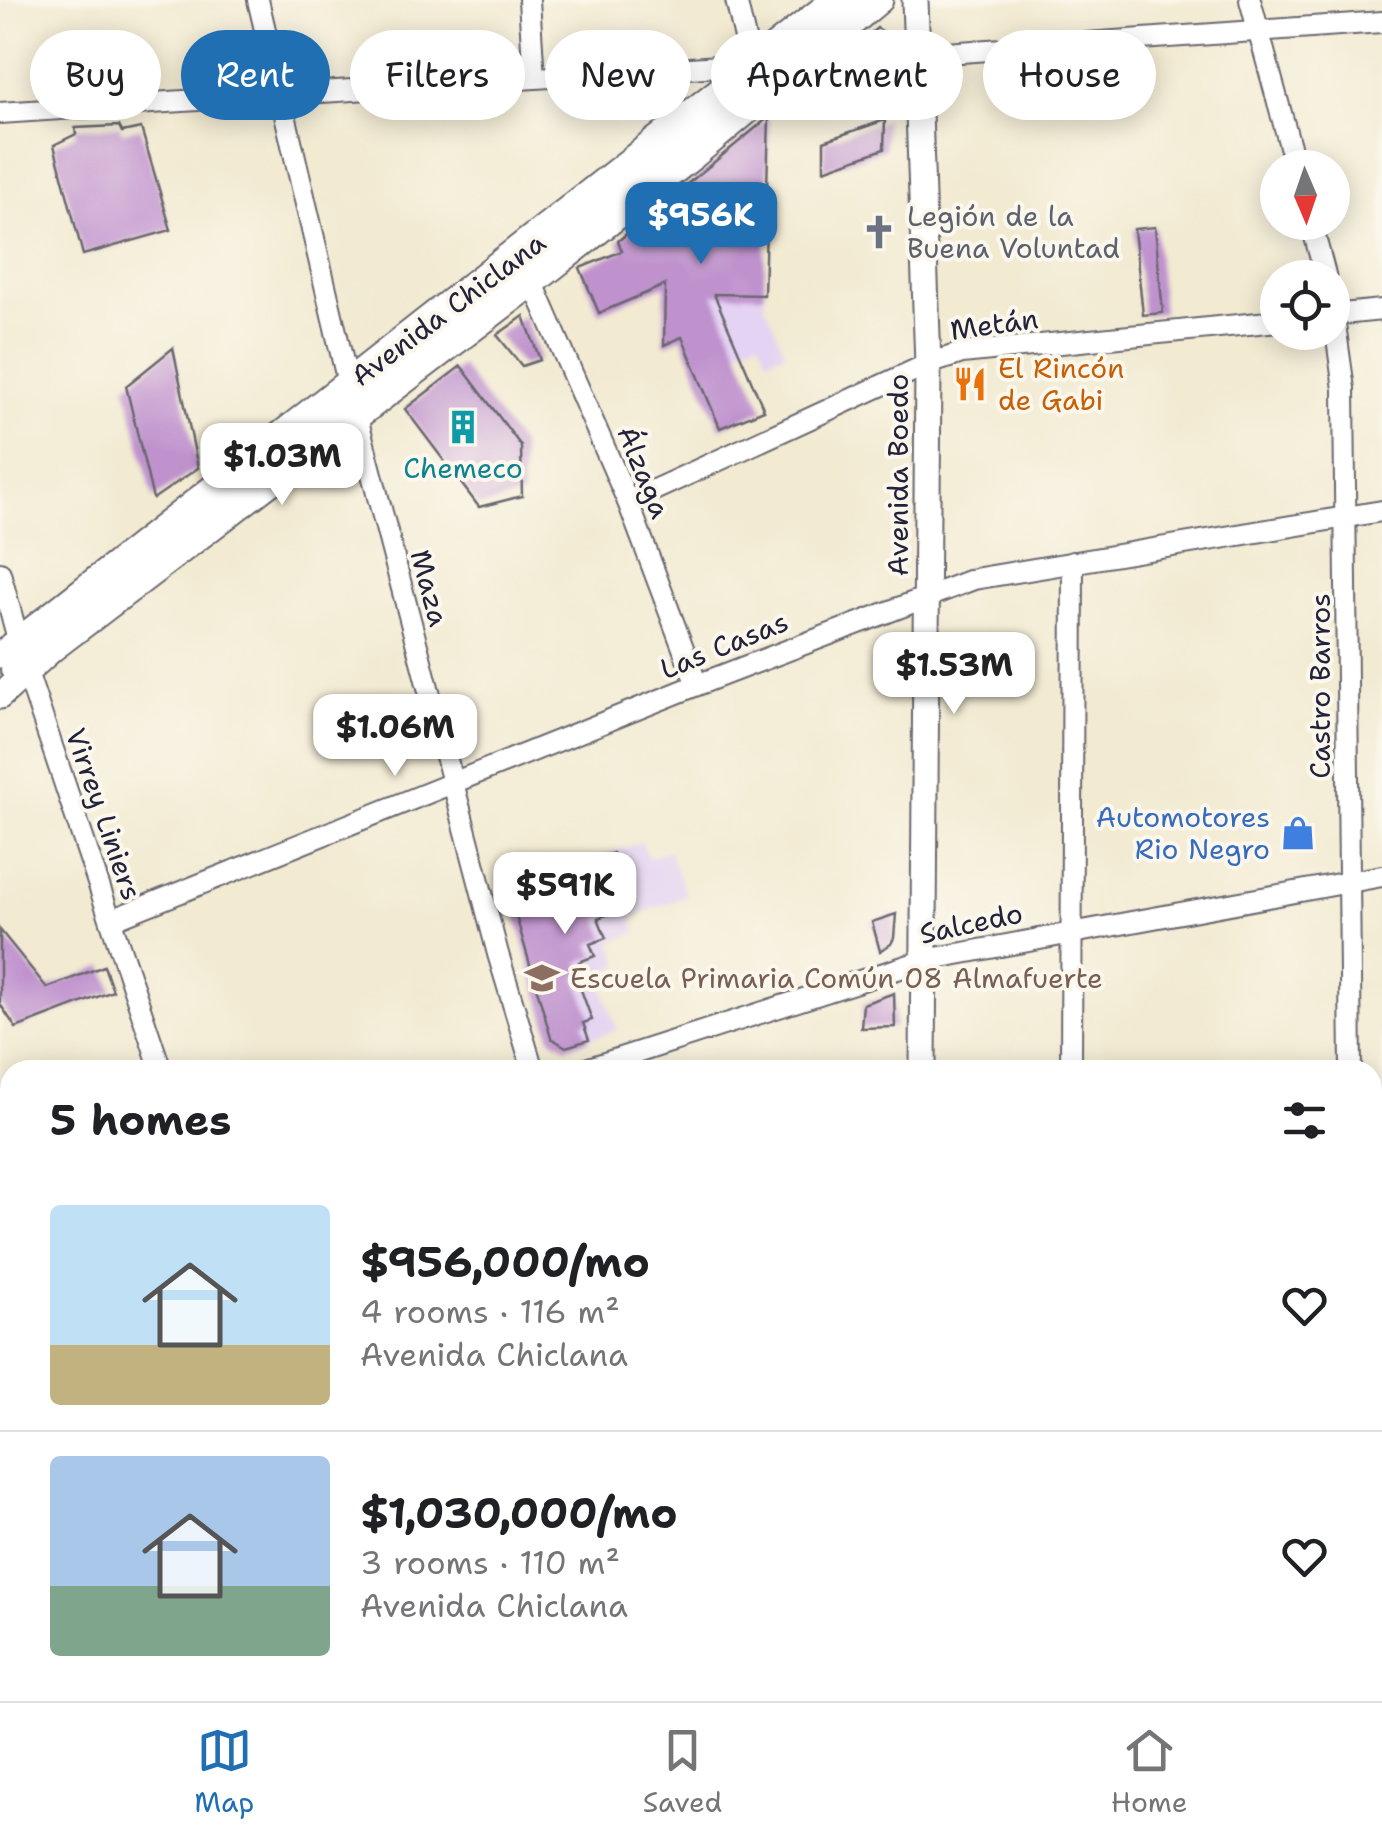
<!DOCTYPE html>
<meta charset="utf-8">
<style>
:root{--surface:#fff;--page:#f6f6f6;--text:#202124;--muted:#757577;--line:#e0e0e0;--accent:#1f6fb2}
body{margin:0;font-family:"Shantell Sans",sans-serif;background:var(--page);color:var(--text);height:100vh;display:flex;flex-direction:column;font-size:38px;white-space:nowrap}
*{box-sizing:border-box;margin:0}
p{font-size:32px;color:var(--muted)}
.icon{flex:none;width:55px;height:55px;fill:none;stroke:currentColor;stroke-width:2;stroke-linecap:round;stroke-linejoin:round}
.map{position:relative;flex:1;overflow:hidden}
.drawer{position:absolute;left:0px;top:1060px;width:1382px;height:642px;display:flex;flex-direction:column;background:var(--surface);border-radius:30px 30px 0 0;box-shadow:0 5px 25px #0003}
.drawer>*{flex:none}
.hud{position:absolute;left:30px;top:30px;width:1322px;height:90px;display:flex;gap:20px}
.needle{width:65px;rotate:178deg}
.controls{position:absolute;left:1260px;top:150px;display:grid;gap:20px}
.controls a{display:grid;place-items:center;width:90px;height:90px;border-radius:50%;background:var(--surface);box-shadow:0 5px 25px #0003;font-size:50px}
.price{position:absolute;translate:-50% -85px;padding:0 22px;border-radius:20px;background:#fff;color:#222;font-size:32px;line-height:65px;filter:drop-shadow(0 2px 5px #0008)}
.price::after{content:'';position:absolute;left:50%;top:60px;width:30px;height:22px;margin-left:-15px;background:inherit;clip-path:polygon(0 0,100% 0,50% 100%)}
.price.current{background:var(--accent);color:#fff}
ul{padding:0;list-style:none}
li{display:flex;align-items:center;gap:30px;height:250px;padding:0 50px}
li+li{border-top:2px solid var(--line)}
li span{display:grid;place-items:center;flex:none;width:280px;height:200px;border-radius:10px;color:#555}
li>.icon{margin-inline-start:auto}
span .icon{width:120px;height:120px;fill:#fffc;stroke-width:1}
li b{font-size:42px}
h2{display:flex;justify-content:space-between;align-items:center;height:120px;padding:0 50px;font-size:42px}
.chip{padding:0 35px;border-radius:45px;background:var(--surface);box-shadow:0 5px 25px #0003;font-size:35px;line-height:90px}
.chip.current{background:var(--accent);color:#fff}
.tabs{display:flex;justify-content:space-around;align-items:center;height:140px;border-top:2px solid var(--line);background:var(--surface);font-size:28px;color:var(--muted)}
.tabs a{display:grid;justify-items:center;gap:5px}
.tabs .current{color:var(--accent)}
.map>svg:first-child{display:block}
.built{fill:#e4d3f2}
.building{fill:#bf92ce}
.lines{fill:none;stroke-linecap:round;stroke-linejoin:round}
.minor-casing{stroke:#6b6870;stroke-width:24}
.major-casing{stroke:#6b6870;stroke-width:29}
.minor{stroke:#fff;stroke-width:20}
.major{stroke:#fff;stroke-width:25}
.labels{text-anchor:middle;stroke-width:8;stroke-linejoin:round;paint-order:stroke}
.worship-label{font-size:28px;fill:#5b616d;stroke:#fbf7ec;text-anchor:start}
.street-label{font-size:28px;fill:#22223b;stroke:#fbf7ec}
.food-label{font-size:28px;fill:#c56008;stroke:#fbf7ec;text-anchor:start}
.culture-label{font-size:28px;fill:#0d838f;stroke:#fbf7ec}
.shop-label{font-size:28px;fill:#366cbe;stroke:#fbf7ec;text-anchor:end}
.education-label{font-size:28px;fill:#785e54;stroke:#fbf7ec;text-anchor:start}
</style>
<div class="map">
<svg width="1382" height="1701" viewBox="0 0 1382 1701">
<rect width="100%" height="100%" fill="#fbf7ec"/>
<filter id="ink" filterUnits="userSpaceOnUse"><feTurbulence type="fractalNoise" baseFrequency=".01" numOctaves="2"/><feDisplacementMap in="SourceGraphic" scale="20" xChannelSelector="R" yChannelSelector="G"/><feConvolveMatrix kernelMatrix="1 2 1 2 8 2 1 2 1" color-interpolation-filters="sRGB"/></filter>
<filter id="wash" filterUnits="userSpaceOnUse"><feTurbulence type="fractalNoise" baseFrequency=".0048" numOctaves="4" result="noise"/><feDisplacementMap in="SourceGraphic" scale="40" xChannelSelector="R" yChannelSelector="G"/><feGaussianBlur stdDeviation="2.25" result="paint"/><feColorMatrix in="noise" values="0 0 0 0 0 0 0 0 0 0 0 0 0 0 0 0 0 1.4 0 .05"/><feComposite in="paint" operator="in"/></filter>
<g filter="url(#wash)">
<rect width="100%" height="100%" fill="#f2ead1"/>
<!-- built -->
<g class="built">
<polygon points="769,117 764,303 785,352 767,359 759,340 738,349 712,325 713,275 749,275 751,131"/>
<polygon points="642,842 649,858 669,850 686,896 632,917 637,932 612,942 620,965 597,973 617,1030 566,1047 551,1037 508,888"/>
</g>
<g id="blocks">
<!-- building -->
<g class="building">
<polygon points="877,28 887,34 886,62 853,90 842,80 842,58"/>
<polygon points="769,117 764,295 714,294 764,410 720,428 682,337 664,345 665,285 599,313 580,268 622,251 618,241"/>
<polygon points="885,120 884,149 824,170 824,141"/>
<polygon points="119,126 122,132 141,128 171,230 83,255 54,145 76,134 75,128"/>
<polygon points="1155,227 1163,313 1143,315 1134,229"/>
<polygon points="524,316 540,360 522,366 497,335"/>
<polygon points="173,348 198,468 153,499 126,386"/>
<polygon points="461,366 521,446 522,496 479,507 405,409"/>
<polygon points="613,853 626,888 610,893 617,911 598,918 606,938 590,944 595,956 579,962 584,974 576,976 592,1020 583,1023 589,1040 566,1047 551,1038 508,888"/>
<polygon points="896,914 894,938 891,944 880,951 872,922"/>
<polygon points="0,930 47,988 104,966 113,991 16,1028 0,1004"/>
<polygon points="894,993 895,1027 861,1028 863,1004"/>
</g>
</g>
</g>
<g filter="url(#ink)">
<use href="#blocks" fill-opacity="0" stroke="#6b6870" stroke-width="2.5"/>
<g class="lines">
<!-- minor casing -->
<g class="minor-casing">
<g id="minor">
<polyline points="258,0 348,383 498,954 533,1070"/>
<polyline points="529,0 534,78"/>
<polyline points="1250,0 1296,168"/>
<polyline points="918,55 1382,22"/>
<polyline points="0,113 751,64 736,0"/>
<polyline points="1311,222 1326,278"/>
<polyline points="533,283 628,502 697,685"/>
<polyline points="1332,303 1344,389 1351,1070"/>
<polyline points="1332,315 1382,310"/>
<polyline points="628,502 928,364 962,353 1278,321"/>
<polyline points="0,573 27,672 161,1070"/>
<polyline points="11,670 47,636 501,286 539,251 861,0"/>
<polyline points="111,920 697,685 974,579 1382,511"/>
<polyline points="583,1070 925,960 1382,876"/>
<polyline points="1071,1070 1073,562"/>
<polyline points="0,1256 10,1253"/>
<polyline points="1372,1261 1382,1259"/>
<polyline points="0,1640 10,1637"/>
<polyline points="0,1688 4,1701"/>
<polyline points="197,1692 198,1701"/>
<polyline points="565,1692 566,1701"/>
<polyline points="1355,1692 1355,1701"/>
<polyline points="457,1701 484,1692"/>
<polyline points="1064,1701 1065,1692"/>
</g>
</g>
<!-- major casing -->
<g class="major-casing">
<g id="major">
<polyline points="915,0 928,364 923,1070"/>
<polyline points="0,655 834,0"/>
<polyline points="0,696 52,649 533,283 695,155 880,0"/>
<polyline points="1372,1653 1382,1652"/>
<polyline points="917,1701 917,1692"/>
<polyline points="1103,1701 1150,1692"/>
</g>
</g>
<!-- minor -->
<use href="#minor" class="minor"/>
<!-- major -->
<use href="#major" class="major"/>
</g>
</g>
<!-- icons -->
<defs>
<g id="church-bare" transform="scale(2.7)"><path d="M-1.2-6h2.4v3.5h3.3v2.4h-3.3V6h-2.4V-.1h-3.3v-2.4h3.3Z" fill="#6b7280" stroke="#fbf7ec" stroke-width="2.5" paint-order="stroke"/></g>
<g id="restaurant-bare" transform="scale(2.7)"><path d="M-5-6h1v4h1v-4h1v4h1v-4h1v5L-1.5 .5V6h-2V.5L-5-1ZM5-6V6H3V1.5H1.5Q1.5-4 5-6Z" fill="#e8710a" stroke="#fbf7ec" stroke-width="2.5" paint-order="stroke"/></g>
<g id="building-bare" transform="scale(2.7)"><path d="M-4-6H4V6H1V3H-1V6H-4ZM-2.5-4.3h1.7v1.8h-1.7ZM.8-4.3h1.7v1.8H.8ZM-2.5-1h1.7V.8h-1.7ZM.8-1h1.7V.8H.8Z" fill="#0f9aa8" stroke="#fbf7ec" stroke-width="2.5" paint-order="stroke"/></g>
<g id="shop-bare" transform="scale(2.7)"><path d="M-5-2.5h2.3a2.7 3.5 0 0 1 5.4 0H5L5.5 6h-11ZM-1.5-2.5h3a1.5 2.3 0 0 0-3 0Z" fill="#3f7fe0" stroke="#fbf7ec" stroke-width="2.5" paint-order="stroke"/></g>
<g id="school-bare" transform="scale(2.7)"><path d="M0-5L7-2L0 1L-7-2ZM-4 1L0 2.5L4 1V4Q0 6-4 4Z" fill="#8d6e63" stroke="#fbf7ec" stroke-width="2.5" paint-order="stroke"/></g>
</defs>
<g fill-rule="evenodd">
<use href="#church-bare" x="879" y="232"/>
<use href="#restaurant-bare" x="970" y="384"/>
<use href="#building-bare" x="463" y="427"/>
<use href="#shop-bare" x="1298" y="833"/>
<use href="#school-bare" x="542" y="978"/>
</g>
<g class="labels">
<!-- worship labels -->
<g class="worship-label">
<text x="907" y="226">Legión de la<tspan x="907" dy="32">Buena Voluntad</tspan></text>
</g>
<!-- street labels -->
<g class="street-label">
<text transform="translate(448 309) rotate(-37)" y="10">Avenida Chiclana</text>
<text transform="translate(994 324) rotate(-8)" y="10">Metán</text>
<text transform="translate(644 472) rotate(68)" y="10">Álzaga</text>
<text transform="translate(898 475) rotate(-90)" y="10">Avenida Boedo</text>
<text transform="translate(430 588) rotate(75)" y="10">Maza</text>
<text transform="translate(724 645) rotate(-22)" y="10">Las Casas</text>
<text transform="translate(1320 686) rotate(-90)" y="10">Castro Barros</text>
<text transform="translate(104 814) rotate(71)" y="10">Virrey Liniers</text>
<text transform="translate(971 923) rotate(-12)" y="10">Salcedo</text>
</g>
<!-- food labels -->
<g class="food-label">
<text x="998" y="378">El Rincón<tspan x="998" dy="32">de Gabi</tspan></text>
</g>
<!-- culture labels -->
<g class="culture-label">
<text x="463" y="478">Chemeco</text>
</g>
<!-- shop labels -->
<g class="shop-label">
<text x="1270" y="827">Automotores<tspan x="1270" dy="32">Rio Negro</tspan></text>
</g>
<!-- education labels -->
<g class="education-label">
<text x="570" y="988">Escuela Primaria Común 08 Almafuerte</text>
</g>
</g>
</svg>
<div class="controls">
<a><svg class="needle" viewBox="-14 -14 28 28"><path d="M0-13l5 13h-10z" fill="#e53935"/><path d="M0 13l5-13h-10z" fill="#757577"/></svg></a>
<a><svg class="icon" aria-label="locate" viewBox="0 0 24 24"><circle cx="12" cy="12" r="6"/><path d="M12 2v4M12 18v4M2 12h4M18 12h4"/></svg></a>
</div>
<b class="price current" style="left:701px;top:267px">$956K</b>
<b class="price" style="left:282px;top:508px">$1.03M</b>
<b class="price" style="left:954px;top:717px">$1.53M</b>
<b class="price" style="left:395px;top:779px">$1.06M</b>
<b class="price" style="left:565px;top:937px">$591K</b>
<div class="hud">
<a class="chip">Buy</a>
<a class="chip current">Rent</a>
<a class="chip">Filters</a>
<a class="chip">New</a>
<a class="chip">Apartment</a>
<a class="chip">House</a>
</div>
<section class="drawer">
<h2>5 homes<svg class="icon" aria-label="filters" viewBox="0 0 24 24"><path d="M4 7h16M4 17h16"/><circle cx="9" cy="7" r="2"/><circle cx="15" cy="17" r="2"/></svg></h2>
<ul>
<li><span style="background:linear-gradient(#bfe0f5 70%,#c2b280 0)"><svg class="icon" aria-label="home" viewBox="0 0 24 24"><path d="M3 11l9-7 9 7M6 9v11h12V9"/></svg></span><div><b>$956,000/mo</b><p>4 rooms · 116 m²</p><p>Avenida Chiclana</p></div><svg class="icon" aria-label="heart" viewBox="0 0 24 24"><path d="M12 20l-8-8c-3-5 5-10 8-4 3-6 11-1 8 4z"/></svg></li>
<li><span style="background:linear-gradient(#a9c7e8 65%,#7fa58c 0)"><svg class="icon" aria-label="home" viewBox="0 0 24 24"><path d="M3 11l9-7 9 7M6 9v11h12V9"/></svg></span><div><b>$1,030,000/mo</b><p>3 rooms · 110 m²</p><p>Avenida Chiclana</p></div><svg class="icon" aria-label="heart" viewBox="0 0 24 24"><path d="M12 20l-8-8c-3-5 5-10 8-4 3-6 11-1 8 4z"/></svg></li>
</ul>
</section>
</div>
<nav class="tabs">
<a class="current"><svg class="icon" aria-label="map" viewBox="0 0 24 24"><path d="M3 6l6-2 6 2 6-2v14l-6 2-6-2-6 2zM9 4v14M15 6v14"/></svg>Map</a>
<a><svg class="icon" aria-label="saved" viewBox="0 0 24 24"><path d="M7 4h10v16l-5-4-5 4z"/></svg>Saved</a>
<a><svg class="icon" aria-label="home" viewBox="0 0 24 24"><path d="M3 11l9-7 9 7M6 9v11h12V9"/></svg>Home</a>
</nav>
